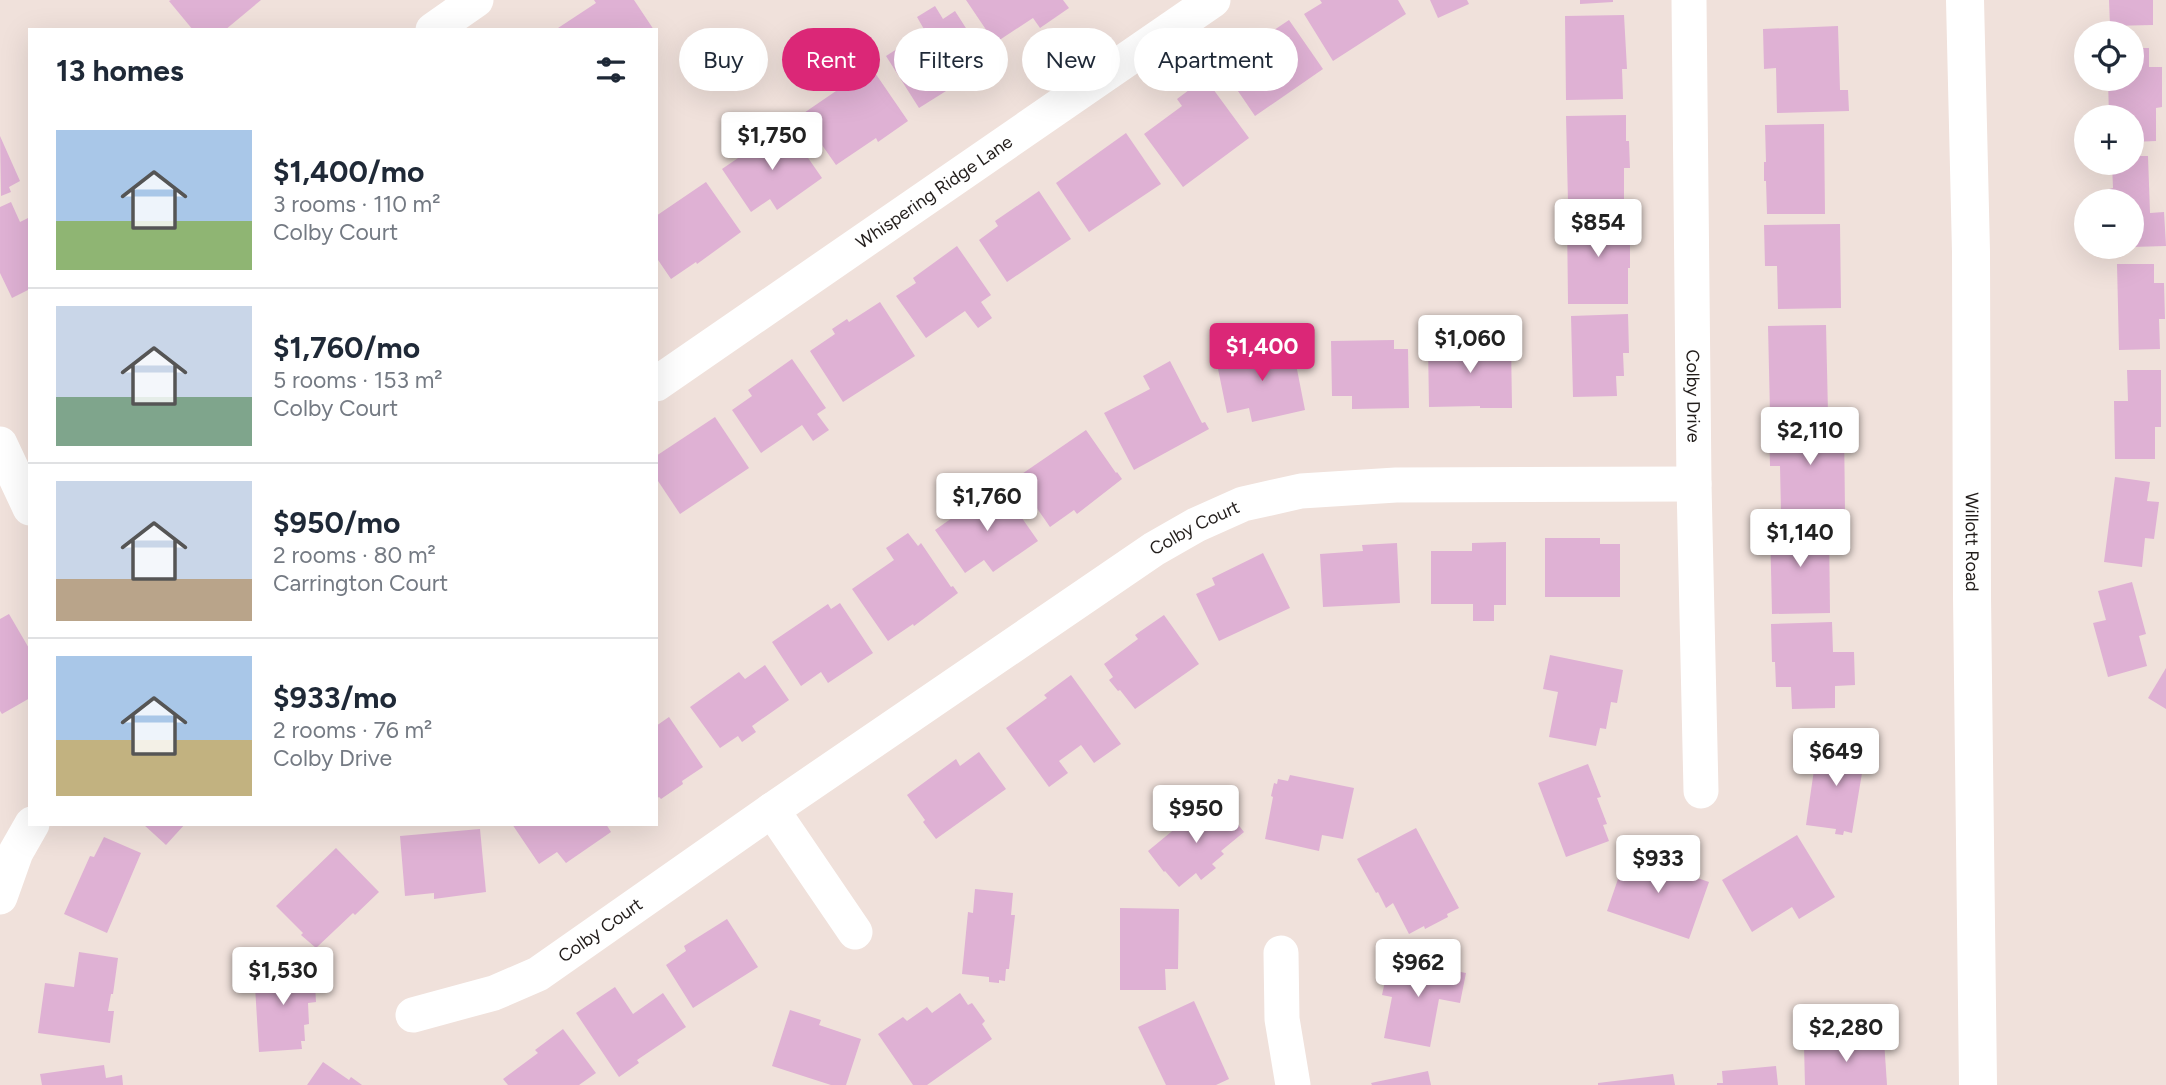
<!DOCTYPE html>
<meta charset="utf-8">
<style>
:root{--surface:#fff;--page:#f2f2f3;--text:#1f2937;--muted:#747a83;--line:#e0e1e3;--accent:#db2777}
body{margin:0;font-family:Figtree,sans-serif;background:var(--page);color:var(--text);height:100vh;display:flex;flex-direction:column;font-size:26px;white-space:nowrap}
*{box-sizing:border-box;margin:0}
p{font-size:23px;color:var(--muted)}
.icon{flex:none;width:38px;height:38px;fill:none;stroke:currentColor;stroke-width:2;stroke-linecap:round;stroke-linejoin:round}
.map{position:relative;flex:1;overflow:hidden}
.drawer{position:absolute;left:28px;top:28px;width:630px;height:798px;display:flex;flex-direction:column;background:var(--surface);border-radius:0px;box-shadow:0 7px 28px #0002}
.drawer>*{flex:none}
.guide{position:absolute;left:679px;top:28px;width:665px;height:63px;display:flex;gap:14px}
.controls{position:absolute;left:2074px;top:21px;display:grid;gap:14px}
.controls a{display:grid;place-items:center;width:70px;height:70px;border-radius:50%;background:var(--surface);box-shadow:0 7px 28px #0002;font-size:35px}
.price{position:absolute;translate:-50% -60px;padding:0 16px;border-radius:7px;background:#fff;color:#222;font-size:23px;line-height:46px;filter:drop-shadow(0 2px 4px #0008)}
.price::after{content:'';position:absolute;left:50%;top:42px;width:21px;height:16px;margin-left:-10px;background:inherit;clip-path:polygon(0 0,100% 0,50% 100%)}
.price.selected{background:var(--accent);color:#fff}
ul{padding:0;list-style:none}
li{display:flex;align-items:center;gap:21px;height:175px;padding:0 28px}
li+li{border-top:2px solid var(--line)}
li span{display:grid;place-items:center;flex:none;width:196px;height:140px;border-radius:0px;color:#555}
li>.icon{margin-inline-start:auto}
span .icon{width:84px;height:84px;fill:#fffc;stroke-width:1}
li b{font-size:30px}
h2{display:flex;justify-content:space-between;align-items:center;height:84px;padding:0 28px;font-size:30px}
.pill{padding:0 24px;border-radius:32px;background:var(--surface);box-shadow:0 7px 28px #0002;font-size:24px;line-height:63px}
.pill.selected{background:var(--accent);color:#fff}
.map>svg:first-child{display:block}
.building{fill:#dfb1d4}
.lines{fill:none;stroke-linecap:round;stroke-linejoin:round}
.street{stroke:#fff;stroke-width:35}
.secondary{stroke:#fff;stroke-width:38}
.labels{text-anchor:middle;stroke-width:7;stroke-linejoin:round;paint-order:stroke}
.street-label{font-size:18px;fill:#221d1b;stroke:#f0e1db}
</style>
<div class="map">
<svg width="2166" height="1085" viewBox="0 0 2166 1085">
<rect width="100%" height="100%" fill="#f0e1db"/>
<!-- building -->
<g class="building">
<polygon points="171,0 261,0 225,30 193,30 169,1"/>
<polygon points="594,0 634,0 654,30 555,30 596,3"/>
<polygon points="966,0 1063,0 1069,8 1040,28 1033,18 995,43"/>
<polygon points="1320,0 1398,0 1406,14 1333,61 1304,14 1322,3"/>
<polygon points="1430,0 1467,0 1469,4 1438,18"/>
<polygon points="1580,0 1613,0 1613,2 1580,4"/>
<polygon points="2109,0 2153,0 2153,25 2110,26"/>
<polygon points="935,6 943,19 955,11 989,64 919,108 886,56 925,31 917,17"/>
<polygon points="1624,15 1627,69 1622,69 1623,99 1566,100 1565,16"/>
<polygon points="1289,20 1323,69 1255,116 1225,72 1261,46 1258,41"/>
<polygon points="1838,26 1840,90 1848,90 1849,111 1777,113 1776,68 1764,69 1763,29"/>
<polygon points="2132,48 2149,48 2149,67 2162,67 2162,107 2156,108 2156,141 2132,142 2132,117 2109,117 2108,79 2132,79"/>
<polygon points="871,67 908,121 878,142 876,138 836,165 801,115"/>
<polygon points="1205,78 1249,138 1183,187 1144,134 1182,106 1177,99"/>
<polygon points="1626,115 1626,141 1629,141 1630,168 1624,168 1624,202 1568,203 1566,116"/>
<polygon points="1824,124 1825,214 1767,214 1766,181 1764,181 1764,162 1766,162 1765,125"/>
<polygon points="788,129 822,178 777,210 770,199 751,212 722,169 779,130 782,133"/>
<polygon points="1126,133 1161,184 1089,232 1056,183"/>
<polygon points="0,136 20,181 9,187 11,192 1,196"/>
<polygon points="2132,156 2148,156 2150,213 2164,212 2166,246 2132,247 2132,201 2109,201 2109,189 2113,188 2112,163 2132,163"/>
<polygon points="706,182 741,232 697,264 696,262 671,279 656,257 656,216"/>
<polygon points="1039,191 1071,239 1007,282 979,240 998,226 995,221"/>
<polygon points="11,202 20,222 30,217 30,289 12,298 0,273 0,207"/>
<polygon points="1627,214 1628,241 1630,241 1630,268 1628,268 1628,304 1568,304 1567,215"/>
<polygon points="1840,224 1841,308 1778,309 1777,266 1765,266 1764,225"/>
<polygon points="957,246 991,295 981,302 992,318 978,328 965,311 926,338 896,296 916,283 913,278"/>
<polygon points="2117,264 2154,264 2154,283 2164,283 2165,319 2159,319 2160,349 2119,350"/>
<polygon points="880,302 915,356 843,402 810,351 835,334 832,329 847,319 849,322"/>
<polygon points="1628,314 1629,353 1623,353 1624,376 1616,376 1617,396 1573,397 1571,316"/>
<polygon points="1826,325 1828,413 1770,413 1768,326"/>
<polygon points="1394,340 1394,349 1408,349 1409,408 1352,409 1352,396 1332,396 1331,341"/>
<polygon points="1511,343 1512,408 1480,408 1480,406 1429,407 1428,344"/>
<polygon points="1279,346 1280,351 1293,349 1305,410 1252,422 1249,408 1227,413 1216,359"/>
<polygon points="792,359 826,408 817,414 829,430 813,441 802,425 761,453 732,410 752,396 748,390"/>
<polygon points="1170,361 1202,423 1205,422 1209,429 1134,470 1104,413 1150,389 1143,376"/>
<polygon points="2127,370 2161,370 2161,427 2155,427 2155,459 2115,459 2114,401 2128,401"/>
<polygon points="715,417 749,468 680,514 656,478 656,456"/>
<polygon points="1844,425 1845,511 1781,512 1780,466 1770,466 1769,426"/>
<polygon points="1086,430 1116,473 1117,472 1122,479 1077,514 1074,510 1050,527 1016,478"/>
<polygon points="2115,477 2150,482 2147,501 2159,502 2154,539 2145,538 2142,567 2104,562"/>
<polygon points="992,490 996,496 1003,491 1038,541 993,572 984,560 965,573 935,530"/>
<polygon points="1829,525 1830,613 1772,614 1770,526"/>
<polygon points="908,533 918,546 921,543 951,587 953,586 958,593 914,626 913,624 888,641 852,589 894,560 886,548"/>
<polygon points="1545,538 1600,538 1600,544 1620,544 1620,597 1545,597"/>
<polygon points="1506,542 1506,605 1494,605 1494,621 1473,621 1473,604 1431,604 1431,551 1472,551 1472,543"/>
<polygon points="1397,543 1400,603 1323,607 1320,554 1363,551 1362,545"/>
<polygon points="1263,553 1290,608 1219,641 1196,594 1215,585 1212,578"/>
<polygon points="2132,582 2146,634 2139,636 2147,666 2108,677 2093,623 2106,620 2098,591"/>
<polygon points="840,603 873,653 828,683 821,672 801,686 772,642 828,604 831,609"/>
<polygon points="9,614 30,650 30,698 2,714 0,711 0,619"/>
<polygon points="1164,615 1199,664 1135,709 1120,690 1118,691 1109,680 1113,677 1104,664 1138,639 1135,635"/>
<polygon points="1832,622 1833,652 1854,652 1855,685 1835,686 1835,708 1792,709 1791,687 1776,687 1775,662 1772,662 1771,624"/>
<polygon points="1550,655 1623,670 1617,703 1611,702 1606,729 1600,728 1596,746 1549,737 1558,692 1543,689"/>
<polygon points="765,665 789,700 752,726 756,732 742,742 738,736 720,748 690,707 739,672 745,679"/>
<polygon points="2166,668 2166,709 2148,698"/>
<polygon points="1071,675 1121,744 1094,763 1081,745 1059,761 1068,773 1049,787 1006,728 1047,698 1044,695"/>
<polygon points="669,717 703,767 682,781 683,784 661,799 659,797 656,799 656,726"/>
<polygon points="1822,741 1863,748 1859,767 1863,767 1852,833 1844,831 1843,835 1835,834 1836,829 1806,825 1815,763 1818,763"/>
<polygon points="979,752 1006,789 936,839 923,822 925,820 907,795 956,759 960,766"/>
<polygon points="1588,764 1601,797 1597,798 1607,824 1603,825 1609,841 1566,857 1538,783"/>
<polygon points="1290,775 1354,788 1343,839 1322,835 1319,851 1265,839 1273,797 1271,796 1274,783 1277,784 1278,779 1288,781"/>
<polygon points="1221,803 1244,832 1221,851 1224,854 1212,864 1216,868 1201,880 1196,873 1179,887 1165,871 1164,872 1148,851 1194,813 1200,820"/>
<polygon points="143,824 185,824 166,845"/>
<polygon points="512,824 606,824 611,832 566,863 557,852 539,864"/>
<polygon points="1416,828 1459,908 1447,914 1448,917 1425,929 1424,926 1409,934 1393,903 1386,908 1378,892 1376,893 1357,859"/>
<polygon points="480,829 486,892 434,899 434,893 405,896 400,836"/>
<polygon points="1797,835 1835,897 1799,919 1792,907 1752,932 1722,880"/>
<polygon points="104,837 141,853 107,933 64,914 90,856 94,857"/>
<polygon points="336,848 379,892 355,915 353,913 316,948 301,935 303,933 276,906"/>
<polygon points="1628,850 1679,867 1677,871 1709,882 1689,939 1607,911"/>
<polygon points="975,889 1013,893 1011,915 1015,915 1009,969 1006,969 1005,981 999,980 999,983 989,982 989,977 962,974 968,912 973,913"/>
<polygon points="1120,908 1179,909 1178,969 1165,969 1166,990 1120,990"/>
<polygon points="727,919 758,967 693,1008 666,965 686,951 684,946"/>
<polygon points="79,952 118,958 113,994 111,994 108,1011 114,1011 110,1043 38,1033 45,983 74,987"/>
<polygon points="1390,958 1466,973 1460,1003 1439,999 1430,1047 1384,1038 1392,997 1382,995"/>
<polygon points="314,967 316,1002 308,1003 309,1024 304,1025 305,1041 301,1041 302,1049 259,1052 254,970"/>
<polygon points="615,987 633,1014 663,993 686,1027 637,1060 639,1063 619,1077 576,1013"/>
<polygon points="960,993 968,1005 972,1003 985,1021 982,1024 992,1039 927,1085 913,1085 878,1034 903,1017 907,1021 927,1007 932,1013"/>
<polygon points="1194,1001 1229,1079 1216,1085 1166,1085 1138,1027"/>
<polygon points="790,1010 821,1020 819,1025 861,1039 846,1085 831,1085 772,1066"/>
<polygon points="563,1029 596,1073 579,1085 508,1085 503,1079 538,1053 535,1050"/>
<polygon points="1884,1040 1887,1085 1805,1085 1804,1046"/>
<polygon points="323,1062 349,1080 351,1077 362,1085 307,1085"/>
<polygon points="104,1065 106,1078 122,1075 123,1085 42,1085 40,1074"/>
<polygon points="1776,1066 1778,1085 1717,1085 1717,1083 1723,1083 1722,1071"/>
<polygon points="1428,1071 1431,1085 1372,1085 1371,1083"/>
<polygon points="1673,1074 1675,1085 1598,1085 1598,1083"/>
</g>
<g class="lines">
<!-- street -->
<g class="street">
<path id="s1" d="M1689,0L1694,484L1701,791"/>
<polyline points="433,30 476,0"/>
<path id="s2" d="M656,384L1213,0"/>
<polyline points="0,444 30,508"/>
<polyline points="772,810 855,932"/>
<polyline points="0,897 16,852 32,824"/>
<polyline points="1281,953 1282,1019 1293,1085"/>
<path id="s3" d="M413,1015L494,993L538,974L772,810L1154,549L1196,525L1243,504L1301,491L1396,485L1694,484"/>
</g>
<!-- secondary -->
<path class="secondary" id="s4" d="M1965,0L1971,252L1972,597L1978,1085"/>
</g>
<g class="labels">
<!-- street labels -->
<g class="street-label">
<text dy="6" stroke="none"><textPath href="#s2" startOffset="338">Whispering Ridge Lane</textPath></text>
<text dy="6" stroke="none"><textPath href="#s1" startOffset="396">Colby Drive</textPath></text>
<text dy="6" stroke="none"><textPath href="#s3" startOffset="926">Colby Court</textPath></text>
<text dy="6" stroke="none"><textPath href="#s4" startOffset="542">Willott Road</textPath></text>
<text dy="6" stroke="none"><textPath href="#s3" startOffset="208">Colby Court</textPath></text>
</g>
</g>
</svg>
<div class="controls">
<a><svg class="icon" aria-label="locate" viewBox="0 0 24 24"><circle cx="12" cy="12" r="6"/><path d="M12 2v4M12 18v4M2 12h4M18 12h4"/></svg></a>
<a>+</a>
<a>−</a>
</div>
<b class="price" style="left:772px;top:172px">$1,750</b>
<b class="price" style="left:1598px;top:259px">$854</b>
<b class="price" style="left:1470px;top:375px">$1,060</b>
<b class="price selected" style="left:1262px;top:383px">$1,400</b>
<b class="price" style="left:1810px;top:467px">$2,110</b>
<b class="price" style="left:987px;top:533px">$1,760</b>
<b class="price" style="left:1800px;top:569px">$1,140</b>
<b class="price" style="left:1836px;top:788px">$649</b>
<b class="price" style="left:1196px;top:845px">$950</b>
<b class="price" style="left:1658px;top:895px">$933</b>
<b class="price" style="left:1418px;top:999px">$962</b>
<b class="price" style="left:283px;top:1007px">$1,530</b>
<b class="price" style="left:1846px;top:1064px">$2,280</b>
<div class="guide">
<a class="pill">Buy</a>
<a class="pill selected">Rent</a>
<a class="pill">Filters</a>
<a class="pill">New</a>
<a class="pill">Apartment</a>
</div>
<section class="drawer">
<h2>13 homes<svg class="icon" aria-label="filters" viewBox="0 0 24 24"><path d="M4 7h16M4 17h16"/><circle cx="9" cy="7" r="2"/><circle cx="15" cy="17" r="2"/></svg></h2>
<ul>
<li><span style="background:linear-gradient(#a9c7e8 65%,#8fb573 0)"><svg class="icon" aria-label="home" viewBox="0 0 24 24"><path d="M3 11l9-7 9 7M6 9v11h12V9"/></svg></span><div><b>$1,400/mo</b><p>3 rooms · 110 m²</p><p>Colby Court</p></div></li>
<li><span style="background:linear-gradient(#c9d6e8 65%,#7fa58c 0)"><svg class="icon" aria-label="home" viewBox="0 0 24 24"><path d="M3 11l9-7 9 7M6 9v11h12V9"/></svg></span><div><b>$1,760/mo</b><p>5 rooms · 153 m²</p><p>Colby Court</p></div></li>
<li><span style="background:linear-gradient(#c9d6e8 70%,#b9a48a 0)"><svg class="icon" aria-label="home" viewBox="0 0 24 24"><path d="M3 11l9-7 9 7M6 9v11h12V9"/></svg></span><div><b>$950/mo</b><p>2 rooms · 80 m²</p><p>Carrington Court</p></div></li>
<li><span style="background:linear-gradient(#a9c7e8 60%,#c2b280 0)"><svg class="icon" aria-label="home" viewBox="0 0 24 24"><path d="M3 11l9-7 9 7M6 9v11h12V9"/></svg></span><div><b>$933/mo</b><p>2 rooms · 76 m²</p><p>Colby Drive</p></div></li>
</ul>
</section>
</div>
